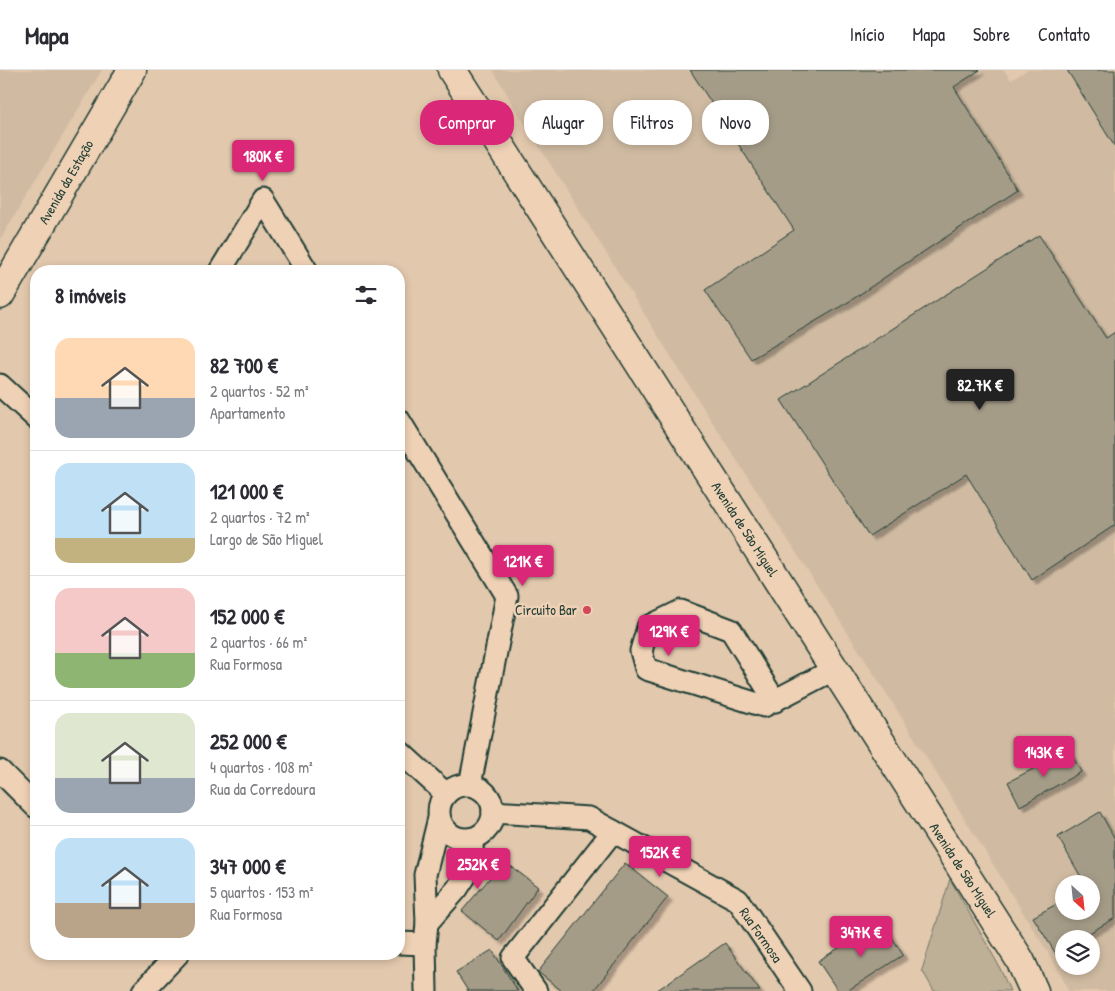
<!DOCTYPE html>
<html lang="pt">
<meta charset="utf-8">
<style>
:root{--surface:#fff;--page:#f2f2f3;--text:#2b2b33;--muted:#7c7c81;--line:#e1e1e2;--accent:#db2777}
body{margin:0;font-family:"Patrick Hand",sans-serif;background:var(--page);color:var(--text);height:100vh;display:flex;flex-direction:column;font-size:19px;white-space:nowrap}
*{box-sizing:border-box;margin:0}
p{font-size:16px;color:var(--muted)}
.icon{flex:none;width:28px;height:28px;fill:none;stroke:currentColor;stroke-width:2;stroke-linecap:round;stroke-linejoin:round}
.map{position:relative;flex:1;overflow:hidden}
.panel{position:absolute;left:30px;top:195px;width:375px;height:695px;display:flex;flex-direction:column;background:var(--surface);border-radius:20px;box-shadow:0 2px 8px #0003}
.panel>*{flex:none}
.banner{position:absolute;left:420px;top:30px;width:475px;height:45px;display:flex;gap:10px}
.needle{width:32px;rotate:153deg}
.controls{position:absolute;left:1055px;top:805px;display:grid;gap:10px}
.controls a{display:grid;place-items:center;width:45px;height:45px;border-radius:50%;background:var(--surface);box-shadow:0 2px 8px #0003;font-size:25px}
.price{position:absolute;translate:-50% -42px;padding:0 11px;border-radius:5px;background:var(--accent);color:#fff;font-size:16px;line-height:32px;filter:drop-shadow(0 1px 2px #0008)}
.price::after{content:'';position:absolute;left:50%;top:30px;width:15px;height:11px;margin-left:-8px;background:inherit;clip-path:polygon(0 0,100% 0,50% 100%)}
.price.selected{background:#222;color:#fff}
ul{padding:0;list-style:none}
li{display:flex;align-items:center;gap:15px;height:125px;padding:0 25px}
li+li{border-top:1px solid var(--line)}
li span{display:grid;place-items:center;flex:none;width:140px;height:100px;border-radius:15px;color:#555}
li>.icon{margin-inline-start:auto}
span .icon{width:60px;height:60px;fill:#fffc;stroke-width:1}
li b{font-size:21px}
h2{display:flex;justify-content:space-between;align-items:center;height:60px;padding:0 25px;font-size:21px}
.chip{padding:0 18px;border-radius:20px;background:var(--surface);box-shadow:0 2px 8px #0003;font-size:18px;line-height:45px}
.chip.selected{background:var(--accent);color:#fff}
header{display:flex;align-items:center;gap:30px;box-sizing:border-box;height:70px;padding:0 25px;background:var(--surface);border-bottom:1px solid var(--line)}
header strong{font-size:24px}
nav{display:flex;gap:28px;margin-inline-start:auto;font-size:18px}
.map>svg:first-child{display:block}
.built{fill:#d0bba2;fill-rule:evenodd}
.green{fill:#beaf97;stroke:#6e7666}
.building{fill:#a59c88;stroke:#1f3d34;filter:url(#shadow)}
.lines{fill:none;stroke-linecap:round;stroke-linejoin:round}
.street-casing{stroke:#1f3d34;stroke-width:25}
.secondary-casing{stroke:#1f3d34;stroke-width:31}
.primary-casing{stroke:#1f3d34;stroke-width:31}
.street{stroke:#efd1b5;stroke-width:21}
.secondary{stroke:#efd1b5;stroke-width:28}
.primary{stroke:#efd1b5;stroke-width:28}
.poi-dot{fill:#d1495b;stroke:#efd1b5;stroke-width:2}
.labels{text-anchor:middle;stroke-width:5;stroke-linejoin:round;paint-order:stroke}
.street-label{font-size:14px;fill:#1f3d34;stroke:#efd1b5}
.poi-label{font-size:14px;fill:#1f3d34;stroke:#efd1b5;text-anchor:end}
</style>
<header>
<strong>Mapa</strong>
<nav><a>Início</a><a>Mapa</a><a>Sobre</a><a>Contato</a></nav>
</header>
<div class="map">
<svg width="1115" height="921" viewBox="0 0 1115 921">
<defs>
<filter id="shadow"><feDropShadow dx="4.5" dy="4.5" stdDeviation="1" flood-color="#0004"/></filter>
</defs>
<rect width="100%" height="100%" fill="#e2c8ad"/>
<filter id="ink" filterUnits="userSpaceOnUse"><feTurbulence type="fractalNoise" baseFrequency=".02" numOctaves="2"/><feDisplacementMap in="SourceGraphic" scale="10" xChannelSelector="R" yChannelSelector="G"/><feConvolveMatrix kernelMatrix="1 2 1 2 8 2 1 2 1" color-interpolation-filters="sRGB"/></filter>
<g filter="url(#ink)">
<!-- built -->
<g class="built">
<polygon points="0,0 102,0 0,170"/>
<path d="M493,0H1004L1011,10L1027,0H1115V921H1068L1060,902L890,629L709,347L515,38ZM1064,814H1091V841H1064ZM1064,869H1091V896H1064Z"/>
</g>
<!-- green -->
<polygon class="green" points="950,809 998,894 1010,921 934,921 922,900"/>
<!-- building -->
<g class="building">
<polygon points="690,0 980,0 954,17 1018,120 891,203 850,231 751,289 705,220 794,160"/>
<polygon points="1067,0 1115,0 1115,77"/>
<polygon points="1039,165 1106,268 1115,262 1115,455 1032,510 966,404 869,466 781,330"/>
<polygon points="1069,680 1081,702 1020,736 1008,712"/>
<polygon points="1100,742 1115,769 1115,848 1079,869 1064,869 1064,897 1033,847 1064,830 1064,841 1091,841 1091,814 1085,814 1058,767"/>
<polygon points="504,791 538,817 499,871 462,841"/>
<polygon points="625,793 668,827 593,921 562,921 538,902"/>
<polygon points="882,851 903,885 847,921 838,921 818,891"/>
<polygon points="725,873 760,921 656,921"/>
<polygon points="492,880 518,921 468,921 456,902"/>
</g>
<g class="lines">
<!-- street casing -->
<g class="street-casing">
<g id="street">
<polyline points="220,201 263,130 307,201"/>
<polyline points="0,315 36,348"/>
<polyline points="399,350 507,526 470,715"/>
<polyline points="775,631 731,560 681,541 648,557 641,581 646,599 764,636 835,599"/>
<polyline points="399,681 446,724"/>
<polyline points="0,701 36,737"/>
<circle cx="466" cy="742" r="27"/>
<polyline points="493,742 589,748 738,830 800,921"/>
<polyline points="427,853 457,819 474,793 471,769"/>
<polyline points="399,873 425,874"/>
<polyline points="143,921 178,884"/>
<polyline points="426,921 425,874 427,853 425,805 439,748"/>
<polyline points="536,921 513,888 613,761"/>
</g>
</g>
<!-- secondary casing -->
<g class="secondary-casing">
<polyline id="secondary" points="0,225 132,0"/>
</g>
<!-- primary casing -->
<g class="primary-casing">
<polyline id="primary" points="452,0 1020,890 1034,921"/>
</g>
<!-- street -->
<use href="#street" class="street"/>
<!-- secondary -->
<use href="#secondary" class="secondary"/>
<!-- primary -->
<use href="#primary" class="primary"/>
</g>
</g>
<!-- markers -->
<circle class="poi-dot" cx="587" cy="540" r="5"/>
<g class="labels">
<!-- street labels -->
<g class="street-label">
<text transform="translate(66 112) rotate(-60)" y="5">Avenida da Estação</text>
<text transform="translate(745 459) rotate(57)" y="5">Avenida de São Miguel</text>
<text transform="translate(963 800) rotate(57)" y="5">Avenida de São Miguel</text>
<text transform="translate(761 865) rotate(55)" y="5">Rua Formosa</text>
</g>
<!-- poi labels -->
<g class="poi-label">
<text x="577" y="545">Circuito Bar</text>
</g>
</g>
</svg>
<div class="controls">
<a><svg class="needle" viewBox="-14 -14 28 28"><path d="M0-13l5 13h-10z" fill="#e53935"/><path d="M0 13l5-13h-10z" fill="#7c7c81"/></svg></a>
<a><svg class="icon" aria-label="layers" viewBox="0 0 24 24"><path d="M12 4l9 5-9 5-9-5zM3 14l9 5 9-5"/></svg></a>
</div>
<b class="price" style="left:263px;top:112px">180K €</b>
<b class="price selected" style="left:980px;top:341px">82.7K €</b>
<b class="price" style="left:523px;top:517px">121K €</b>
<b class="price" style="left:669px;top:587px">129K €</b>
<b class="price" style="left:1044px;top:708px">143K €</b>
<b class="price" style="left:660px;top:808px">152K €</b>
<b class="price" style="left:478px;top:820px">252K €</b>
<b class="price" style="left:861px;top:888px">347K €</b>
<div class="banner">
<a class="chip selected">Comprar</a>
<a class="chip">Alugar</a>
<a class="chip">Filtros</a>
<a class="chip">Novo</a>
</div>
<section class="panel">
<h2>8 imóveis<svg class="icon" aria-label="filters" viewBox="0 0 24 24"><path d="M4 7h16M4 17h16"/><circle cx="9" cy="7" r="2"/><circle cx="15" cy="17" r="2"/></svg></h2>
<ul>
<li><span style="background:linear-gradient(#ffd9b3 60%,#9aa5b1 0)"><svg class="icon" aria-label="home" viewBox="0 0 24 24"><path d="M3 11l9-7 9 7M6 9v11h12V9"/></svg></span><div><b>82 700 €</b><p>2 quartos · 52 m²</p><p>Apartamento</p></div></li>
<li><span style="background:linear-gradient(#bfe0f5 75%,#c2b280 0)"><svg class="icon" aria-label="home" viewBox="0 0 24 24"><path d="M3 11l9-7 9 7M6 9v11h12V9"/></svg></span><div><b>121 000 €</b><p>2 quartos · 72 m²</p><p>Largo de São Miguel</p></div></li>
<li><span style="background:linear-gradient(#f6c9c9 65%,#8fb573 0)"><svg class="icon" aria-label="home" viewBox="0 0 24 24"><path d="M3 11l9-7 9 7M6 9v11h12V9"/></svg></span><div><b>152 000 €</b><p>2 quartos · 66 m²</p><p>Rua Formosa</p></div></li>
<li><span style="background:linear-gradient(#dfe7d0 65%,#9aa5b1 0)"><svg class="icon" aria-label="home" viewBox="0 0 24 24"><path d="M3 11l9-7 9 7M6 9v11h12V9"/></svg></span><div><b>252 000 €</b><p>4 quartos · 108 m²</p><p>Rua da Corredoura</p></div></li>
<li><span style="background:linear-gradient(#bfe0f5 65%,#b9a48a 0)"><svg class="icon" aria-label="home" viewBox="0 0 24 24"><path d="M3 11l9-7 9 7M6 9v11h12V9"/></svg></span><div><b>347 000 €</b><p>5 quartos · 153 m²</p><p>Rua Formosa</p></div></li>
</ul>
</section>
</div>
